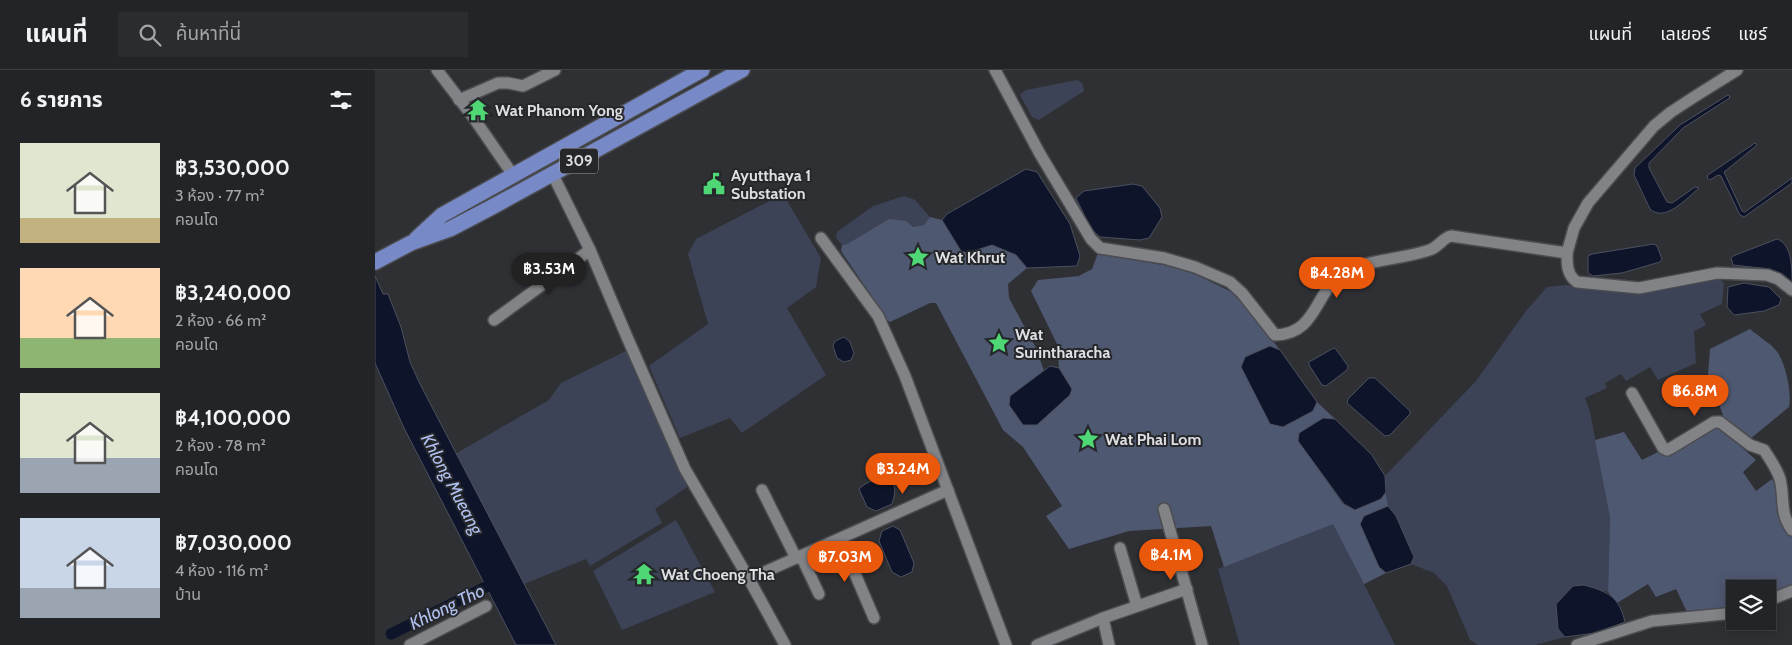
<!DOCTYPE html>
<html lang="th">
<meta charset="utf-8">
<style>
:root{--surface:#232427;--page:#2b2c2f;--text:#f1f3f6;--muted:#a3a4a7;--line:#404144;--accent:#ea580c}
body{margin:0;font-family:Cabin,"Noto Sans Thai",sans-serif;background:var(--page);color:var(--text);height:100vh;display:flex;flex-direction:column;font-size:19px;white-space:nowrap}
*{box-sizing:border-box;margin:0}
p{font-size:16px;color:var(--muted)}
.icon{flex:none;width:28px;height:28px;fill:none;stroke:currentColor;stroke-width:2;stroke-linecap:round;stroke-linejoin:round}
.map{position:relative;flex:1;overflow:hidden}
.panel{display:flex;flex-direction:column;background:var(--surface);width:375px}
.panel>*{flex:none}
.tools{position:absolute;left:1351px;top:510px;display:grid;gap:10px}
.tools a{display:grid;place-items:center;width:50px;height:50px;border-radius:0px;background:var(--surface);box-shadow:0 2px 12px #0003,0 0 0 1px var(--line);font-size:25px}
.price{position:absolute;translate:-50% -42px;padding:0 11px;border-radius:18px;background:var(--accent);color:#fff;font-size:16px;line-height:32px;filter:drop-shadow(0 1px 2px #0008)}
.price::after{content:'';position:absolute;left:50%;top:30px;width:15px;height:11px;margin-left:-8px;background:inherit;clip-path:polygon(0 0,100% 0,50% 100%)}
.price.current{background:#222;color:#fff}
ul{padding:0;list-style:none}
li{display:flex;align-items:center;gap:15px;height:125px;padding:0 20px}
li span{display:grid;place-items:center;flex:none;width:140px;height:100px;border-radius:0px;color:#555}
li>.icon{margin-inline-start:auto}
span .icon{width:60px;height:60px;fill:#fffc;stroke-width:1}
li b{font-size:21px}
h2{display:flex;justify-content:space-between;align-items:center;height:60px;padding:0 20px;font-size:21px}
header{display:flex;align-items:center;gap:30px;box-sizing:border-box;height:70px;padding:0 25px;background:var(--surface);border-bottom:1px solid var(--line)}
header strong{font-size:24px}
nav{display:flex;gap:28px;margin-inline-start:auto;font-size:18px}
.search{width:350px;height:45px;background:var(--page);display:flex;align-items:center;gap:12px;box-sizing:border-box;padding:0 18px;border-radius:0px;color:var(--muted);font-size:19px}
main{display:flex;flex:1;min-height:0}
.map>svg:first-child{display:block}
.green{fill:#3d4356}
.forest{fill:#4f5871}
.water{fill:#0e1429;stroke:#4c5160}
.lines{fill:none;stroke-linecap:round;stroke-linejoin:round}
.canal{stroke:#0e1429;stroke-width:11}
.street-casing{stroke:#4b4c4f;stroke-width:14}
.primary-casing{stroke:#4b4c4f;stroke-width:18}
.street{stroke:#818387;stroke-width:11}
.primary{stroke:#7789c7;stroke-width:15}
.labels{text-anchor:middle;stroke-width:4;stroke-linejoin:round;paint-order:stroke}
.shield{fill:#25272a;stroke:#a6a8ab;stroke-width:1}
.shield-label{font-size:15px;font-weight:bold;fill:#dedfe2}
.poi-label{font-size:16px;font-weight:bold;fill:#dedfe2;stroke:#25272a;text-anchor:start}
.water-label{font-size:18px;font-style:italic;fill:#b0c1f2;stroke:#25272a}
</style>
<header>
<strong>แผนที่</strong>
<div class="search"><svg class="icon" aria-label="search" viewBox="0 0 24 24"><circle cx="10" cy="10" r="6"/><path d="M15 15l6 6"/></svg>ค้นหาที่นี่</div>
<nav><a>แผนที่</a><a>เลเยอร์</a><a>แชร์</a></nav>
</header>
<main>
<section class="panel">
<h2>6 รายการ<svg class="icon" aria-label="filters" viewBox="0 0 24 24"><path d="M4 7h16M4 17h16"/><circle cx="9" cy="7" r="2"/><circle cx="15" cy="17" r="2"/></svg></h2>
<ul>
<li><span style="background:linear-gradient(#dfe7d0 75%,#c2b280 0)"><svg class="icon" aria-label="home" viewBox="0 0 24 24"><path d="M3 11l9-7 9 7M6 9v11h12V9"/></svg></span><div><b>฿3,530,000</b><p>3 ห้อง · 77 m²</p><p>คอนโด</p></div></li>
<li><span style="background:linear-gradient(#ffd9b3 70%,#8fb573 0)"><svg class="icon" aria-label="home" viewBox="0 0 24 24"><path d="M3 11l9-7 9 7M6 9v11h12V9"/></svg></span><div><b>฿3,240,000</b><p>2 ห้อง · 66 m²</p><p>คอนโด</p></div></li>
<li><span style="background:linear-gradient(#dfe7d0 65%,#9aa5b1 0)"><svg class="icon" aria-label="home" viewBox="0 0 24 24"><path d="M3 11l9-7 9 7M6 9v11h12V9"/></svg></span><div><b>฿4,100,000</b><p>2 ห้อง · 78 m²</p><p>คอนโด</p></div></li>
<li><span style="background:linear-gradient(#c9d6e8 70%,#9aa5b1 0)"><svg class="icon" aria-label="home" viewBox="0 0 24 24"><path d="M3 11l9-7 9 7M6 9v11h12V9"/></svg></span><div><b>฿7,030,000</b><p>4 ห้อง · 116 m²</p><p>บ้าน</p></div></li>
</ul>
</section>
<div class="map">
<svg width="1417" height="575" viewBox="0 0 1417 575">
<rect width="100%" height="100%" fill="#2f3034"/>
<!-- green -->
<g class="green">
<polygon points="702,10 707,13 709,21 664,50 657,47 645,25 651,20"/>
<polygon points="408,124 446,188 441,217 412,238 451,305 367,363 355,348 305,368 274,296 333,254 313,184 321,169"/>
<polygon points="529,126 540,130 555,147 549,155 538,157 514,149 472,174 467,175 461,168 462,162 498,136"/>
<polygon points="1337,207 1342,207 1349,213 1347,234 1325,244 1331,255 1319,261 1321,293 1283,310 1275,297 1251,311 1246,304 1230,313 1232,318 1210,328 1215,342 1235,448 1233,522 1209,515 1198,516 1181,535 1183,558 1190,567 1160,575 1103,575 1095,570 1072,516 1059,503 1036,494 1039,487 1021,446 1013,436 1010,406 1101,311 1151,241 1172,217 1191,215 1268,223"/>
<polygon points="251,281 312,417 280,439 287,453 215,496 211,489 149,514 80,384 174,330 186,313"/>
<polygon points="301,450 340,522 247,560 218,501"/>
<polygon points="958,453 1020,575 865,575 843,499"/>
</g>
<!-- forest -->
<g class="forest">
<polygon points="555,147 567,150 586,181 592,183 617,175 641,185 652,198 633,214 634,228 661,278 669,301 635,326 697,319 684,298 682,274 656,221 663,210 704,206 717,199 723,183 809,199 861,224 905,280 894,276 870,287 895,353 908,357 938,341 942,332 960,349 948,348 923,371 968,434 980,440 1006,429 1011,422 1013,436 989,446 1004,497 1011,503 989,514 958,454 849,497 836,456 754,461 694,479 671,446 687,436 648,377 628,360 561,233 555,233 515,252 510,249 498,228 466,181 467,175 472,174 514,149 531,151 538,157 549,155"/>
<path d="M1375,259C1384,267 1397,274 1403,283C1411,295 1417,324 1414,337L1375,369L1349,348L1333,304L1335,279Z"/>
<polygon points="1336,358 1345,358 1381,390 1368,402 1381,421 1397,409 1404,421 1402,442 1417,467 1417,517 1393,527 1392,519 1360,519 1360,537 1312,542 1301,519 1281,527 1273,514 1242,533 1233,522 1235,448 1220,370 1249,362 1267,390 1283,382 1297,383"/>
</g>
<!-- water -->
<g class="water">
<path d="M1353,25L1355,27L1353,29L1308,58L1274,93V98L1292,132L1297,133L1320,117L1324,118C1312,128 1290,153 1275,139L1259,105L1260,98L1305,55Z"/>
<polygon points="1380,73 1382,75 1381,76 1349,102 1367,141 1370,142 1417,108 1417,113 1369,147 1365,145 1346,106 1343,105 1335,110 1332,108 1333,105"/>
<polygon points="651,99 662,102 695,154 705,186 702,196 652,198 641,185 617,175 592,183 586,181 567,150 572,144"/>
<polygon points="758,114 767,116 785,138 787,147 774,168 765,170 725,167 716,159 701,128 709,121"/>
<path d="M1402,169C1417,174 1417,198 1417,212L1407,204L1395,199L1358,195L1356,188L1358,186Z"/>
<polygon points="1279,174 1282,176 1287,189 1285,192 1247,203 1218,206 1213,203 1213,186 1217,184"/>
<polygon points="0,206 8,224 13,224 26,257 35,292 45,314 181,575 141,575 29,358 0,293"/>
<polygon points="1369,213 1394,217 1406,229 1404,235 1389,241 1359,245 1352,237 1353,217"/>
<polygon points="469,267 475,272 479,283 476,290 469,292 462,288 458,276 460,271"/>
<polygon points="895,276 905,280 942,332 938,341 908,357 895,354 866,297 870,287"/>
<polygon points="960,278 973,296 972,300 951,316 947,315 934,295 934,292 957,279"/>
<polygon points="675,296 684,298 697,319 695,325 662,355 648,355 634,335 635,326"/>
<polygon points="994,308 1000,308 1035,341 1035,344 1015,365 1010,366 972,333 973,329"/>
<polygon points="948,348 960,349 997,385 1010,406 1011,422 1006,429 980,440 969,434 923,371 924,363"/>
<path d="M510,405C522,413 521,421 517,434L501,441L492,437L484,419L490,414Z"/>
<polygon points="1013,436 1021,446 1039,487 1036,494 1011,503 1004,497 985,454 989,446"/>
<polygon points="518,456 525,460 539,493 537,502 526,507 517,502 504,471 507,461"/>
<path d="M1209,515C1233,522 1244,526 1250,552L1221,563L1190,567L1183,559L1181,534L1198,516Z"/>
</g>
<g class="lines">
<!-- canal -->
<polyline class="canal" points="16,564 123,511"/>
<!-- street casing -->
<g class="street-casing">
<g id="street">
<polyline points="62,0 98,47 138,105"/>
<path d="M620,0L665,84L716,169L725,178L789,188L820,197L855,212L867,223L900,265C937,264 939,233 959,210C978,189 1031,190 1057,179C1065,175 1068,168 1076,166L1192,183L1199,158L1213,133L1279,56L1296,42L1319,27L1362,0"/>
<polyline points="84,30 123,13 133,13 148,16 180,0"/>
<polyline points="178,105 215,180 252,267 310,399 374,509 410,575"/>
<polyline points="446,168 503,246 530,306 631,575"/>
<path d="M1192,183C1192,195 1192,205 1202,212L1264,218L1342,203L1392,205L1403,209L1417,220"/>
<polyline points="119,250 215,180"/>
<path d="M1257,323L1288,378L1292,380L1296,378L1339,352H1345L1375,375L1389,380C1395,389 1402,399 1405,409C1410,428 1404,442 1417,460"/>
<polyline points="387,420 421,488"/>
<polyline points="789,439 827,575"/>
<polyline points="465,469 499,548"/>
<polyline points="745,478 762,536"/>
<polyline points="426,486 444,524"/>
<polyline points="374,509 573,420"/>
<polyline points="1392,531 1417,521"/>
<polyline points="728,548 734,575"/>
<polyline points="35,575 111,536"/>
<polyline points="662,575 728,548 812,519"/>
<polyline points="1202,575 1277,551 1360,543"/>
</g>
</g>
<!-- primary casing -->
<g class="primary-casing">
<g id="primary">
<polyline points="41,169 67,145 327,0"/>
<polyline points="0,192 36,173 75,159 117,137 367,0"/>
</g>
</g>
<!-- street -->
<use href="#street" class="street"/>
<!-- primary -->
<use href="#primary" class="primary"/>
</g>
<!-- icons -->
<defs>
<g id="temple-bare" transform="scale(1.725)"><path d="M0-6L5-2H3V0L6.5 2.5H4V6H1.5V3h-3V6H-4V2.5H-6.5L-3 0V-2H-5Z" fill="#4fd675" stroke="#25272a" stroke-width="2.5" paint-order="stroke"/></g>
<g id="civic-bare" transform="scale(1.725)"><path d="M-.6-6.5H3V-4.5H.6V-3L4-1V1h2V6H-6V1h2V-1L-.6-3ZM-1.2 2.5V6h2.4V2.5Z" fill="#4fd675" stroke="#25272a" stroke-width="2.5" paint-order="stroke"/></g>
<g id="sight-bare" transform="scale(1.725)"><path d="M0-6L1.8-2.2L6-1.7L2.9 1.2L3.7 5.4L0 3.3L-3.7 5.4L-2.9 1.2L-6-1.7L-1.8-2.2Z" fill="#4fd675" stroke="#25272a" stroke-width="2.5" paint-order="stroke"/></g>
</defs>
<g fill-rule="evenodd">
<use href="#temple-bare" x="103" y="40"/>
<use href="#civic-bare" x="339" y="114"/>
<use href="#sight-bare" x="543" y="187"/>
<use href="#sight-bare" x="624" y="273"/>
<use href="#sight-bare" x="713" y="369"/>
<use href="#temple-bare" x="269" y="504"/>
</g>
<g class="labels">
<!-- shield labels -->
<rect class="shield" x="185" y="78.5" width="38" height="25" rx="4"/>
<g class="shield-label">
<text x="204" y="96">309</text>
</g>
<!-- poi labels -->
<g class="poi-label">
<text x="120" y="46">Wat Phanom Yong</text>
<text x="356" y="111">Ayutthaya 1<tspan x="356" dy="18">Substation</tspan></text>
<text x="560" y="193">Wat Khrut</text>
<text x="640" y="270">Wat<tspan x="640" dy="18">Surintharacha</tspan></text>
<text x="730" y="375">Wat Phai Lom</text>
<text x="286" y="510">Wat Choeng Tha</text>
</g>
<!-- water labels -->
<g class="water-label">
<text transform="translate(77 414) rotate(62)" y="6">Khlong Mueang</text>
<text transform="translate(72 537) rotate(-26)" y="6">Khlong Tho</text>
</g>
</g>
</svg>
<div class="tools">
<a><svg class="icon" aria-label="layers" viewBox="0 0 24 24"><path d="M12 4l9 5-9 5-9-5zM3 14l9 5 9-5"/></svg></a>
</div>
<b class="price current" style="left:174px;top:225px">฿3.53M</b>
<b class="price" style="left:962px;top:229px">฿4.28M</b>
<b class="price" style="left:1320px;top:347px">฿6.8M</b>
<b class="price" style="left:528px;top:425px">฿3.24M</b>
<b class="price" style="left:796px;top:511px">฿4.1M</b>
<b class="price" style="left:470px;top:513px">฿7.03M</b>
</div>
</main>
